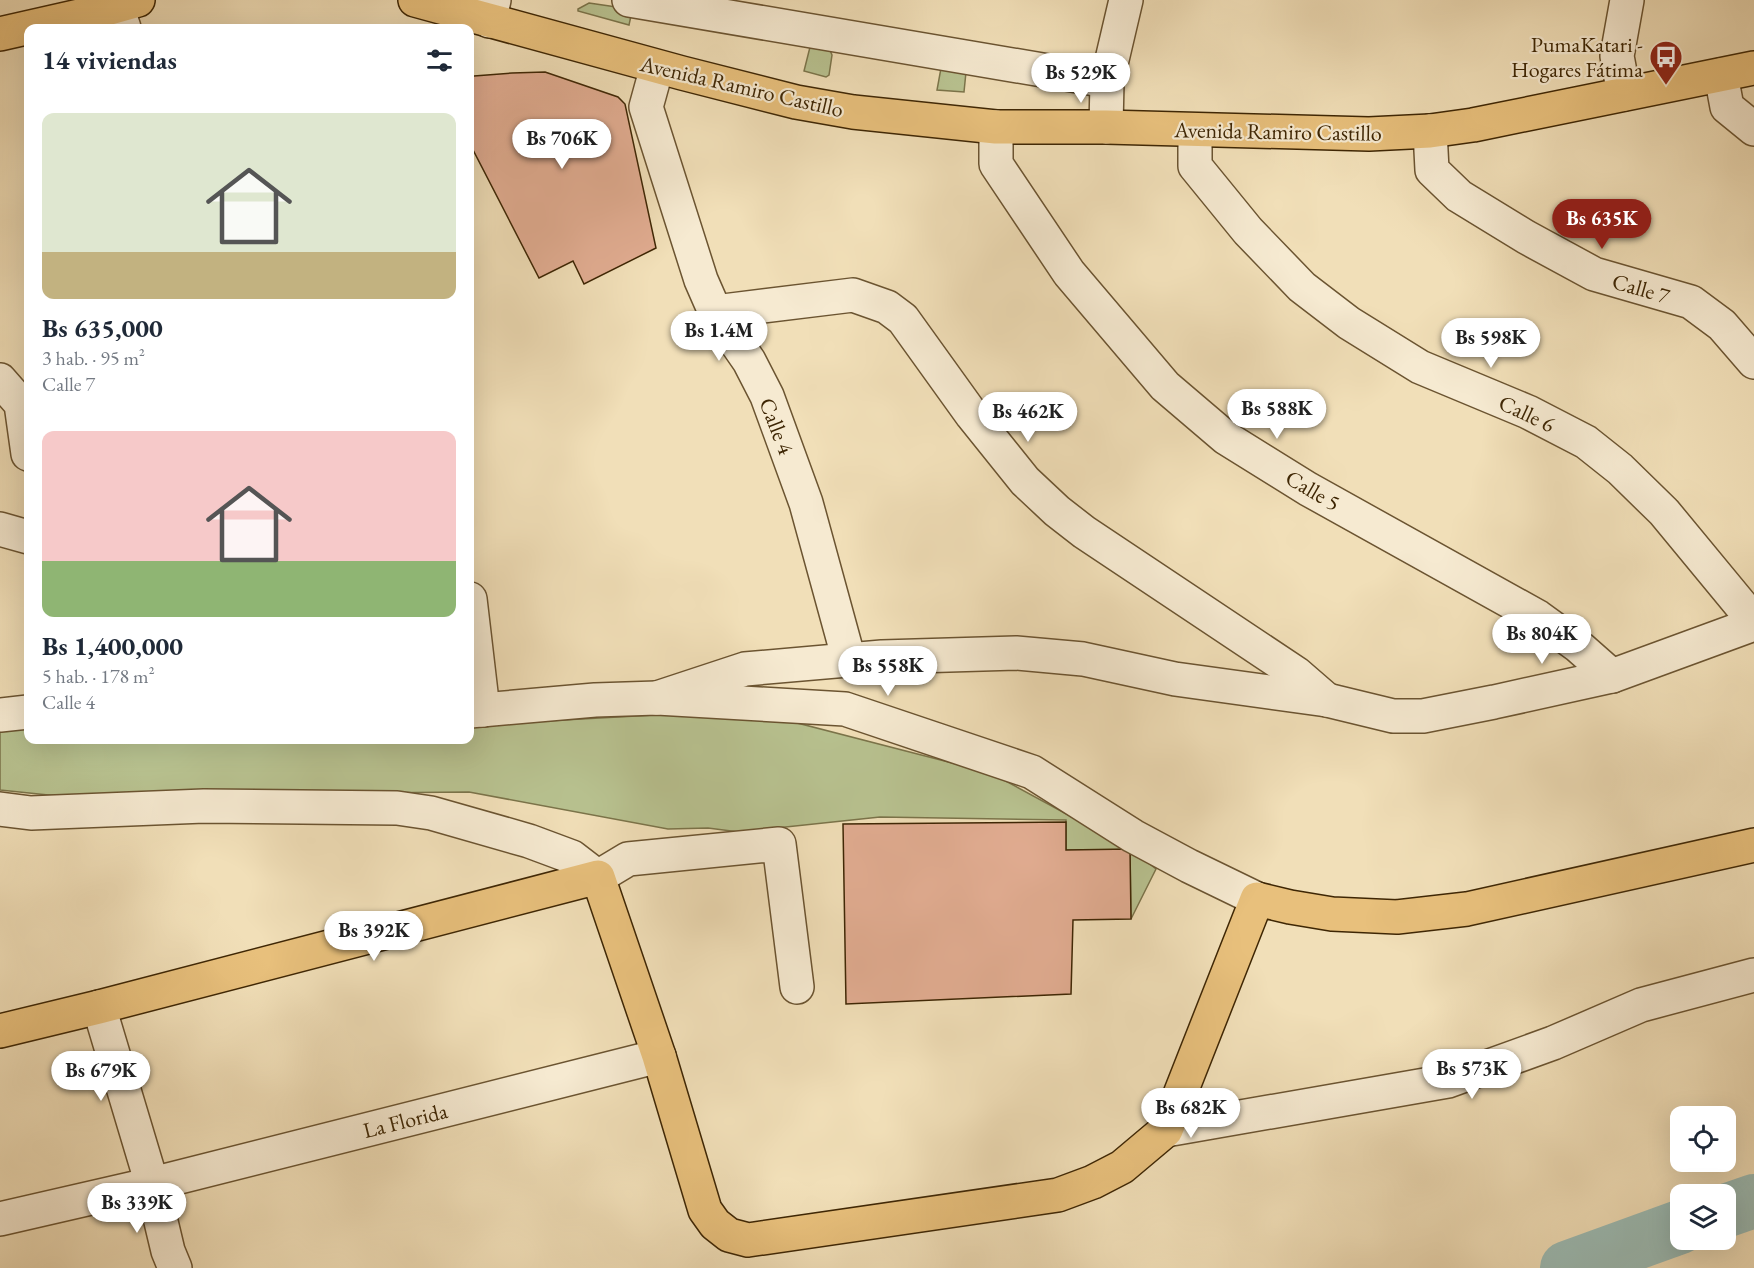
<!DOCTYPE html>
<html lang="es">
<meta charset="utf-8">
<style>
:root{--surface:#fff;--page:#f2f2f3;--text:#1f2937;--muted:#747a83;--accent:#8f2418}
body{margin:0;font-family:"EB Garamond",serif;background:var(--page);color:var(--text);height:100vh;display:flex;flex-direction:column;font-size:22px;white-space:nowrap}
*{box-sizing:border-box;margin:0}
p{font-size:20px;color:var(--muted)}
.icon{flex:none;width:33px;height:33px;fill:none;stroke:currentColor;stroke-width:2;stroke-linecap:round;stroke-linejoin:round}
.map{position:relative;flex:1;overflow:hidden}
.sheet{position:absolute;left:24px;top:24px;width:450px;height:720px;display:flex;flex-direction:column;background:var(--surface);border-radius:12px;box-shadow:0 6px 24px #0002}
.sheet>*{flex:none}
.tools{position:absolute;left:1670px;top:1106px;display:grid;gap:12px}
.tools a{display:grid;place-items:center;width:66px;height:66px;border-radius:12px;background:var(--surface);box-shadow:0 6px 24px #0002;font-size:30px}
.price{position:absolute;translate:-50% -51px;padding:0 14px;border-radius:21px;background:#fff;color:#222;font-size:20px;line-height:39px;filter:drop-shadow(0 2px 3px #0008)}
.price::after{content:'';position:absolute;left:50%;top:36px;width:18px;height:14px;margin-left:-9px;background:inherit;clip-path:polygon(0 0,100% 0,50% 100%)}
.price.on{background:var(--accent);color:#fff}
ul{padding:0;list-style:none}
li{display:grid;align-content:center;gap:12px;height:318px;padding:0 18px}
li span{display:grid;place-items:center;height:186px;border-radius:12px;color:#555}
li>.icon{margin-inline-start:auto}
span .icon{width:108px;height:108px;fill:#fffc;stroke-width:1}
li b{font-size:26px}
h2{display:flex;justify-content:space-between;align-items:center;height:72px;padding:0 18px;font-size:26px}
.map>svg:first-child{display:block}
.green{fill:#b8c290;stroke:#7b744a;stroke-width:1.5}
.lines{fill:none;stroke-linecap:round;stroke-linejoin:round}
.stream{stroke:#76806e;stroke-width:9}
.river{stroke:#9cbcb5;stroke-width:54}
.building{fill:#e1ac91;stroke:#3e2604;stroke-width:1.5}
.minor-casing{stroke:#6b5431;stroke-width:36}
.major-casing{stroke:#3e2604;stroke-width:36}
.minor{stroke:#f6ead1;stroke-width:33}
.major{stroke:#e8c07c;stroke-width:33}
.labels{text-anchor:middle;stroke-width:4.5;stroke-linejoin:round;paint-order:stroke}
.poi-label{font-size:22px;fill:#3e2604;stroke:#f6ead1;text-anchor:end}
.street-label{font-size:22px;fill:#3e2604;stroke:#f6ead1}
</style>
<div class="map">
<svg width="1754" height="1268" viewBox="0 0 1754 1268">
<rect width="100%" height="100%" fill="#f1dfb8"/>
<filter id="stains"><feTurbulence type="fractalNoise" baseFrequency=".00333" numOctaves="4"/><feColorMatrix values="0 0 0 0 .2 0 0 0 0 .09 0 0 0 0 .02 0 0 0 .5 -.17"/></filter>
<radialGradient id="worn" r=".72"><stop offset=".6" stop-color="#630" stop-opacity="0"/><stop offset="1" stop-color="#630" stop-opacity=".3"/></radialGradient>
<!-- green -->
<g class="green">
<polygon points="589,3 630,9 632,11 629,25 578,11 578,9"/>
<polygon points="810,47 830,50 832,55 829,75 826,77 804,71"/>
<polygon points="941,68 966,72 964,92 937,90"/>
<polygon points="747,710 991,773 1131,849 1156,869 1131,919 1130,850 1066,850 1066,820 880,817 739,832 708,828 668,829 469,792 58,796 0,790 0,724 28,723 28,740 470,740 470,725"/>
</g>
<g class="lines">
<!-- stream -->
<polyline class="stream" points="1574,1265 1577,1268"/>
<!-- river -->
<g class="river">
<polyline points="1725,1211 1754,1201"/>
<polyline points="1567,1268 1680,1227"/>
</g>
</g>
<!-- building -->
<g class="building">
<polygon points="545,72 618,97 625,104 656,248 584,284 573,261 539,278 470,144 470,78 474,76 512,73"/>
<polygon points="1066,822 1066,850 1130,849 1131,919 1073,920 1071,994 846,1004 843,824"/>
</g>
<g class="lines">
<!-- minor casing -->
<g class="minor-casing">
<g id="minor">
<polyline points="629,0 1107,81"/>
<polyline points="117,7 124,28"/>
<polyline points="489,21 494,0"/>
<polyline points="657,67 646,107 701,280 715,312 749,361 767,396 806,503 849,660"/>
<polyline points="1721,75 1727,107 1754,129"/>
<polyline points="1624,94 1617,56 1627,0"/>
<polyline points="996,127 996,164 1069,273 1165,386 1226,438 1308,489 1538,617 1578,646 1612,676"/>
<polyline points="1106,127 1107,81 1126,0"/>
<polyline points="1195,131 1195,166 1248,231 1302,287 1349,323 1420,367 1528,412 1586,442 1620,469 1664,512 1754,621"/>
<polyline points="1430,131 1432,170 1459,196 1526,237 1594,274 1691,302 1722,325 1754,362"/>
<polyline points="715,312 853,295 887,307 903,319 972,415 1025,481 1057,511 1084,532 1297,674 1327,700"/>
<polyline points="0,380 21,404 28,454"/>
<polyline points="0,529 28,537"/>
<polyline points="470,599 483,710"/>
<polyline points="657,698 745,669 882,657 1016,653 1083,659 1175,679 1327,700 1393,716 1423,716 1494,702 1612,676 1754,624"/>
<polyline points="470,711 595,700 657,698 845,709 1032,772 1133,836 1189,866 1257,899"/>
<polyline points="0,715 28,712"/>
<polyline points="0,809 31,813 204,806 397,808 431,813 529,841 572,857 598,877 628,859 779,844 797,987"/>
<polyline points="99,1007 152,1184 168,1251 175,1268"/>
<polyline points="1166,1130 1448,1081 1553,1043 1641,1005 1754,975"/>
<polyline points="0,1219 152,1184 659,1056"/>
</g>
</g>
<!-- major casing -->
<g class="major-casing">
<g id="major">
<polyline points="415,0 682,73 796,102 853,112 996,127 1106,127 1369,134 1430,131 1473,125 1754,68"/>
<polyline points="0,34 88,14 138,0"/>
<polyline points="0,1031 99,1007 598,877 659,1056 705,1210 715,1224 729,1235 748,1240 1058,1195 1093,1182 1122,1167 1166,1130 1257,899 1290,907 1332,914 1397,917 1467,909 1754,845"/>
</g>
</g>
<!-- minor -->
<use href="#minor" class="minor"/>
<!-- major -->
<use href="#major" class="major"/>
</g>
<!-- icons -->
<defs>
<g id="bus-pin" transform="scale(1.725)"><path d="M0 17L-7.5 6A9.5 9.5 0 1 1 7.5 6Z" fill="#8f2418" stroke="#f6ead1"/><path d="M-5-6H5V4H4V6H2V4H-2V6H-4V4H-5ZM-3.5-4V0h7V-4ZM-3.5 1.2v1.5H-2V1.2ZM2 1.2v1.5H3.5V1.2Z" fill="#fff"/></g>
</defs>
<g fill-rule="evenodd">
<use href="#bus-pin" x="1666" y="57"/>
</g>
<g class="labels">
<!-- poi labels -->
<g class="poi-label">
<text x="1643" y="52">PumaKatari -<tspan x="1643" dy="25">Hogares Fátima</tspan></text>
</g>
<!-- street labels -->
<g class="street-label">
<text transform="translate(742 86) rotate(13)" y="8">Avenida Ramiro Castillo</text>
<text transform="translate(1278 131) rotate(1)" y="8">Avenida Ramiro Castillo</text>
<text transform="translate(1641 288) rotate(16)" y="8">Calle 7</text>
<text transform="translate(1527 413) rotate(25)" y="8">Calle 6</text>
<text transform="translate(777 426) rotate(69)" y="8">Calle 4</text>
<text transform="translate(1313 490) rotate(30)" y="8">Calle 5</text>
<text transform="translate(405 1120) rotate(-14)" y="8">La Florida</text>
</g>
</g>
<rect width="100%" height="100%" filter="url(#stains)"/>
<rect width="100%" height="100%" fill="url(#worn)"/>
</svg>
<div class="tools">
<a><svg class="icon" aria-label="locate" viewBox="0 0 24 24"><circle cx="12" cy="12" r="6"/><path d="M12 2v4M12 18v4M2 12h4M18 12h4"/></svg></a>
<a><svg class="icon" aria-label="layers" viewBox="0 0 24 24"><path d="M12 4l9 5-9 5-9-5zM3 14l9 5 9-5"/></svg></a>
</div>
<b class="price" style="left:1081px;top:104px">Bs 529K</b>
<b class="price" style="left:562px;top:170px">Bs 706K</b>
<b class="price on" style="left:1602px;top:250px">Bs 635K</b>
<b class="price" style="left:719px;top:362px">Bs 1.4M</b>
<b class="price" style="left:1491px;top:369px">Bs 598K</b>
<b class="price" style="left:1277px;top:440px">Bs 588K</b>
<b class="price" style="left:1028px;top:443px">Bs 462K</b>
<b class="price" style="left:1542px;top:665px">Bs 804K</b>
<b class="price" style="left:888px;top:697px">Bs 558K</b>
<b class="price" style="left:374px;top:962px">Bs 392K</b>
<b class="price" style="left:1472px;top:1100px">Bs 573K</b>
<b class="price" style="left:101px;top:1102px">Bs 679K</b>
<b class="price" style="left:1191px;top:1139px">Bs 682K</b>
<b class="price" style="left:137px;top:1234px">Bs 339K</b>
<section class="sheet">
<h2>14 viviendas<svg class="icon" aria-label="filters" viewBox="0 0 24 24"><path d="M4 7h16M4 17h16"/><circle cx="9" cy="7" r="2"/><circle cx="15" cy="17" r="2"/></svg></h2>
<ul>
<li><span style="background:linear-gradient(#dfe7d0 75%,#c2b280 0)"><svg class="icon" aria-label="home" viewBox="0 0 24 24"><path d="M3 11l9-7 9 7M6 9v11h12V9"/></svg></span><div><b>Bs 635,000</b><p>3 hab. · 95 m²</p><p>Calle 7</p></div></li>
<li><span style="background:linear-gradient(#f6c9c9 70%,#8fb573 0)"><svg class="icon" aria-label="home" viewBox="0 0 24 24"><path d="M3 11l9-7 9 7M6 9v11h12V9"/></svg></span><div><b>Bs 1,400,000</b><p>5 hab. · 178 m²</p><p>Calle 4</p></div></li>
</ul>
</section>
</div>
